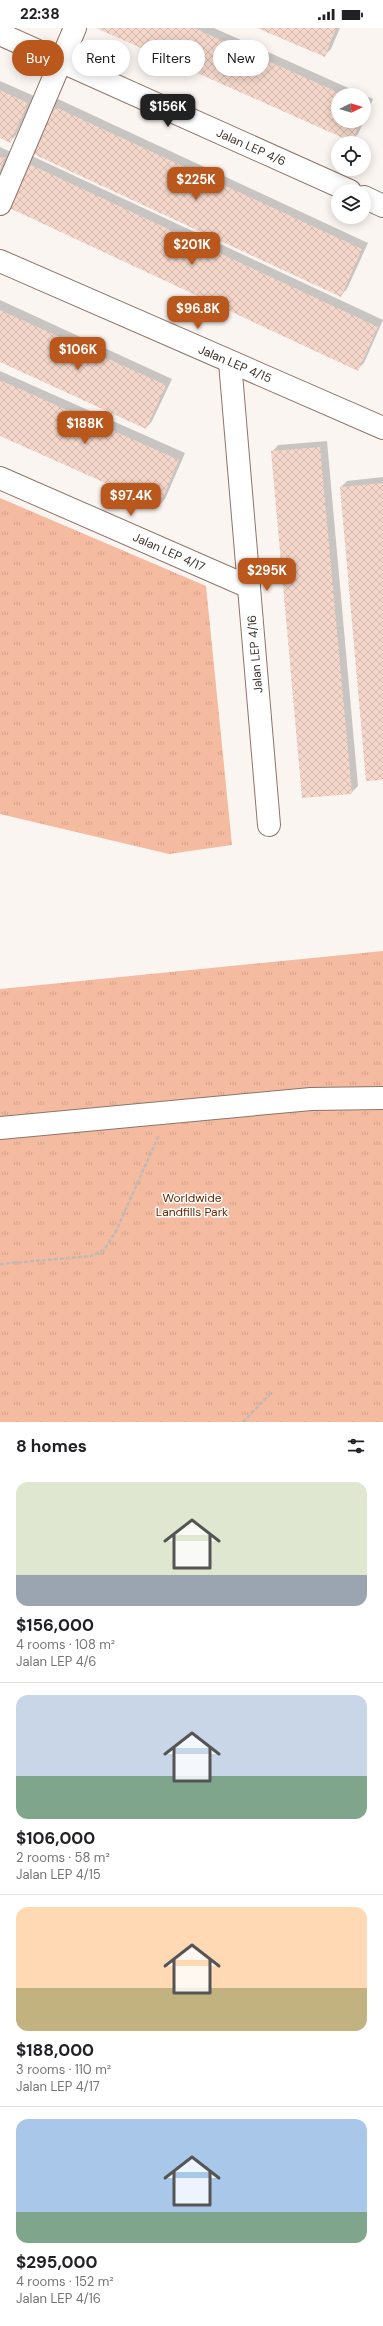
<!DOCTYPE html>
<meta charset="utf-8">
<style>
:root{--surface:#fff;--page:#f2f2f2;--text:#202124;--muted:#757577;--line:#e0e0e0;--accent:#ba571d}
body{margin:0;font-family:"DM Sans",sans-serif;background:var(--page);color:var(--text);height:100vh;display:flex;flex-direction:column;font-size:15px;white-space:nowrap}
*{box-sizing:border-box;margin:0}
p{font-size:13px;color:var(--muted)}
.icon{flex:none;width:22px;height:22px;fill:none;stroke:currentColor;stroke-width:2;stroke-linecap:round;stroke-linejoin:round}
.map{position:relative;height:1394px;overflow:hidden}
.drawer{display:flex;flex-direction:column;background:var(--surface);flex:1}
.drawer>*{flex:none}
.top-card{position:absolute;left:12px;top:12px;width:359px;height:36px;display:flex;gap:8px}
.needle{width:26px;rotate:85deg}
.controls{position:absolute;left:331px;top:60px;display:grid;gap:8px}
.controls a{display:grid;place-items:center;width:40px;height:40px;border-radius:50%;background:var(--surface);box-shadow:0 2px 10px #0003;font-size:20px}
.price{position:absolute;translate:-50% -34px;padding:0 9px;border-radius:8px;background:var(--accent);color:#fff;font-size:13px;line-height:26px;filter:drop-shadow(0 1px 2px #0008)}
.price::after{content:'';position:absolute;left:50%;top:24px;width:12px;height:9px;margin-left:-6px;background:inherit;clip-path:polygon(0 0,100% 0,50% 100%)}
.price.active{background:#222;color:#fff}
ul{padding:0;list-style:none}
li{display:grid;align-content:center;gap:8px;height:212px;padding:0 16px}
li+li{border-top:1px solid var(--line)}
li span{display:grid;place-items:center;height:124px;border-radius:12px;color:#555}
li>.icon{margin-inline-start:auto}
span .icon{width:72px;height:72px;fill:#fffc;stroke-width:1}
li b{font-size:17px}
h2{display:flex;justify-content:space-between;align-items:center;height:48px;padding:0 16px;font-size:17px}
.pill{padding:0 14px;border-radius:18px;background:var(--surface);box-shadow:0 2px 10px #0003;font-size:14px;line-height:36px}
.pill.active{background:var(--accent);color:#fff}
.status{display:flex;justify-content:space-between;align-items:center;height:28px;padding:0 20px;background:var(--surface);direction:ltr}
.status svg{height:11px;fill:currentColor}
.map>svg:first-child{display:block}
.park{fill:url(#park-tufts)}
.shadow{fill:#0003}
.building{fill:url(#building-cross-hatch)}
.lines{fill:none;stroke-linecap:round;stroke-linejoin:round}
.minor-casing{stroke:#8d7467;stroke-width:24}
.path{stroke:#c0b9b5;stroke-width:2.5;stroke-dasharray:4 2;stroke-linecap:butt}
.minor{stroke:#fff;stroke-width:22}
.labels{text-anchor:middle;stroke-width:3;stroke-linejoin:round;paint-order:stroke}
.street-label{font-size:12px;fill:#3a2f2a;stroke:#fff}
.park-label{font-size:12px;fill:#652700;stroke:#fff}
</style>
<div class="status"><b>22:38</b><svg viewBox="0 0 49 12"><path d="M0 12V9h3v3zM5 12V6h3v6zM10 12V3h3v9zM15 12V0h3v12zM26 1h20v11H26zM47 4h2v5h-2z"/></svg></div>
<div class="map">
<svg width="383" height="1394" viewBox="0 0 383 1394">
<defs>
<pattern id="park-tufts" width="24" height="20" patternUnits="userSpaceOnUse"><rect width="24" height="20" fill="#f4bba0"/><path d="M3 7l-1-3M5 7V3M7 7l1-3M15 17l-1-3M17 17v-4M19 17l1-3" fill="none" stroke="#d2a18a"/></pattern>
<pattern id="building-cross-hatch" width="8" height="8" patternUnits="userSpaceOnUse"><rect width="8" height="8" fill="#f4d7ca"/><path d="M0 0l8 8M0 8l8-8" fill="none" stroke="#d2b9ae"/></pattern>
</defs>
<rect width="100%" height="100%" fill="#fbf5f2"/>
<!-- park -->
<g class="park">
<polygon points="0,470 206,558 232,817 169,826 0,786"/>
<polygon points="383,923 383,1394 0,1394 0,961"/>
</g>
<!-- shadow -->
<g class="shadow">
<polygon points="99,0 214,0 373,71 364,92 364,67 338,67 338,93 364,93 358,106 351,113"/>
<polygon points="260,0 340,0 331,21 325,27"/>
<polygon points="0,53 34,68 16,107 10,114 0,109"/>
<polygon points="58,71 368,215 347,261 340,268 52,78"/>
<polygon points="0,119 11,124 0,148"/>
<polygon points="32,128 383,292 364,335 358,341 6,177"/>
<polygon points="0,272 172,351 152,393 146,400 0,333"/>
<polygon points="0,343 185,425 165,471 158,478 0,407"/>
<polygon points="327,413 358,758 351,765 272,424 278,417"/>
<polygon points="383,449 383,751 341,459 347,453"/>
</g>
<!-- building -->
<g class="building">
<polygon points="96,0 194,0 344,67 338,67 338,93 361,93 352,114"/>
<polygon points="257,0 336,0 325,29"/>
<polygon points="0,62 28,75 10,115 0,110"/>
<polygon points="364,76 368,78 364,86"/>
<polygon points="51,77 362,221 341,269 29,124"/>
<polygon points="0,128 5,130 0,142"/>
<polygon points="25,134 378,299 358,343 5,178"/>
<polygon points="0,282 166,357 146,401 0,334"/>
<polygon points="0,352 179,432 159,479 0,408"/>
<polygon points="320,419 352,766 302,770 271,423"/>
<polygon points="383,455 383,752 366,753 340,459"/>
</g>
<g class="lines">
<!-- minor casing -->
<g class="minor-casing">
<g id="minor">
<polyline points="0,6 350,163"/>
<polyline points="364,169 383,178"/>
<polyline points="0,176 75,0"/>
<polyline points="0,233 383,400"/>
<polyline points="230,334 269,797"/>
<polyline points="0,450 249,559"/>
<polyline points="0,1100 311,1071 383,1070"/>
</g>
</g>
<!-- path -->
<g class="path">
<polyline points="0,1236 91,1228 104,1222 116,1203 159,1107"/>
<polyline points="243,1394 271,1365"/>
</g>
<!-- minor -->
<use href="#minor" class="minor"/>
</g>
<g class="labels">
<!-- street labels -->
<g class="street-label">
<text transform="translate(251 119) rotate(24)" y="4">Jalan LEP 4/6</text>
<text transform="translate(235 336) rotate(23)" y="4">Jalan LEP 4/15</text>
<text transform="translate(169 524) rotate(24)" y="4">Jalan LEP 4/17</text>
<text transform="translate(255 626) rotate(-95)" y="4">Jalan LEP 4/16</text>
</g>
<!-- park labels -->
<g class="park-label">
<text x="192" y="1174">Worldwide<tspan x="192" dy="14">Landfills Park</tspan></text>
</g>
</g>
</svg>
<div class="controls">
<a><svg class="needle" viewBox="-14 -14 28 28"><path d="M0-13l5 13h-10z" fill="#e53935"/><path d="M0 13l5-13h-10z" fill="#757577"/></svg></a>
<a><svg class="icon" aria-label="locate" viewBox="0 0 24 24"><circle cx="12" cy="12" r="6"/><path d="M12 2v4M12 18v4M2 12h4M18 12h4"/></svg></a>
<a><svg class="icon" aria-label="layers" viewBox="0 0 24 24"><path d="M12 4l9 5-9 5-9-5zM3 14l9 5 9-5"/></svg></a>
</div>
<b class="price active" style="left:168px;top:100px">$156K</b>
<b class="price" style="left:196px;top:173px">$225K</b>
<b class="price" style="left:192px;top:238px">$201K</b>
<b class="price" style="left:198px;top:302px">$96.8K</b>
<b class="price" style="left:78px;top:343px">$106K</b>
<b class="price" style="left:85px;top:417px">$188K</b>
<b class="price" style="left:131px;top:489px">$97.4K</b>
<b class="price" style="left:267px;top:564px">$295K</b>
<div class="top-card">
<a class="pill active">Buy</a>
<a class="pill">Rent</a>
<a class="pill">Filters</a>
<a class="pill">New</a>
</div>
</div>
<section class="drawer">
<h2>8 homes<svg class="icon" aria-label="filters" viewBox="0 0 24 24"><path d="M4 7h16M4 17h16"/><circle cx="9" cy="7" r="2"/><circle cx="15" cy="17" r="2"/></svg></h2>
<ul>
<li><span style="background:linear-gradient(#dfe7d0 75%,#9aa5b1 0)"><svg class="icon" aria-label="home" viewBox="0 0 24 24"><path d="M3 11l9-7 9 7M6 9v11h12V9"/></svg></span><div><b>$156,000</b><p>4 rooms · 108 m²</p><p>Jalan LEP 4/6</p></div></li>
<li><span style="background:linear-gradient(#c9d6e8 65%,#7fa58c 0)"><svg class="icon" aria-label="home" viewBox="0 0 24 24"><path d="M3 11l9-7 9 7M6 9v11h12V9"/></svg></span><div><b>$106,000</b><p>2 rooms · 58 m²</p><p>Jalan LEP 4/15</p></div></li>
<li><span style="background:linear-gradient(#ffd9b3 65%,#c2b280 0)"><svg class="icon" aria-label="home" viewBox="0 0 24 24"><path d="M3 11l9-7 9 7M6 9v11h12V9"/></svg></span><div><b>$188,000</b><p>3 rooms · 110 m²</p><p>Jalan LEP 4/17</p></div></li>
<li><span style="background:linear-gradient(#a9c7e8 75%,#7fa58c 0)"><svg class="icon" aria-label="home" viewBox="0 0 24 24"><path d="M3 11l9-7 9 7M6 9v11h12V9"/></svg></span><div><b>$295,000</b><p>4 rooms · 152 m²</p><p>Jalan LEP 4/16</p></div></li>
</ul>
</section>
